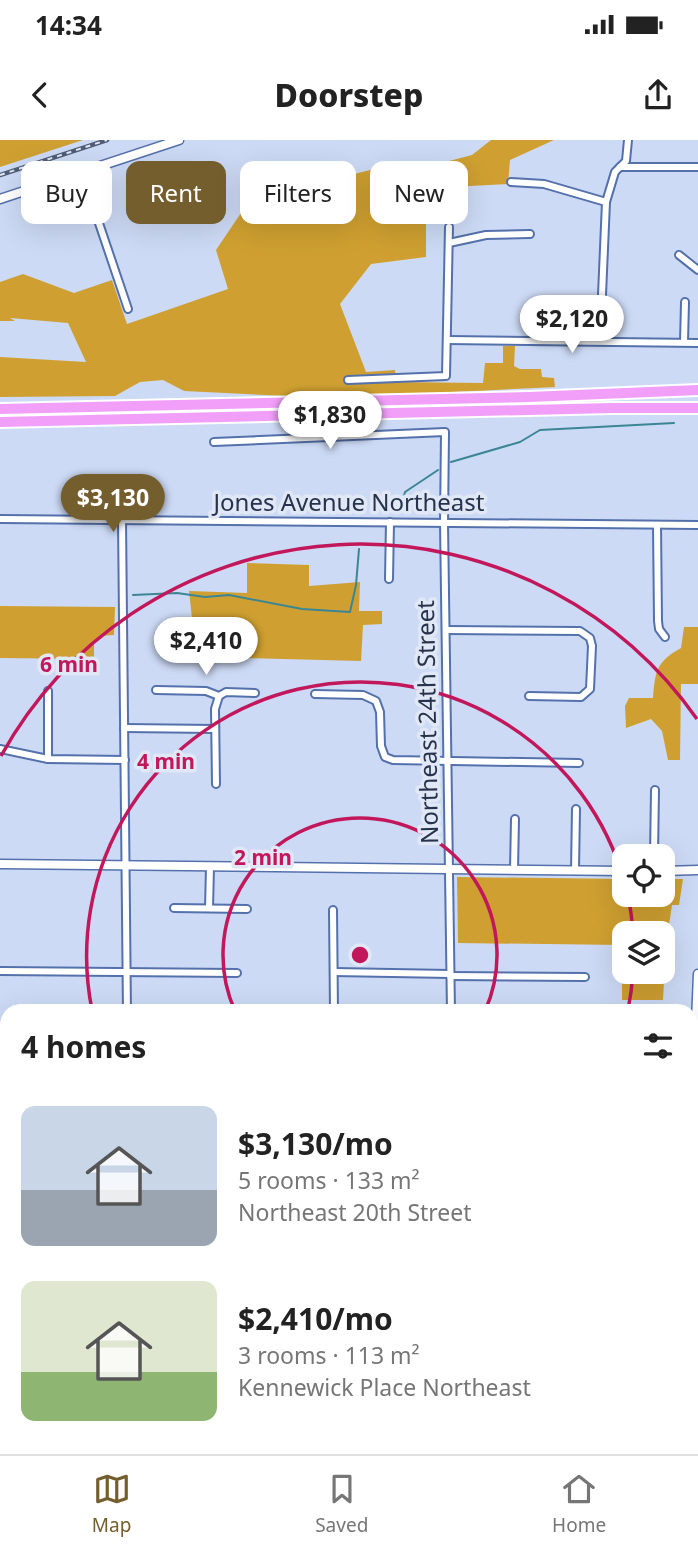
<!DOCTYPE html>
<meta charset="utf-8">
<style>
:root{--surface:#fff;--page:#f2f2f2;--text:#222;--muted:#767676;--line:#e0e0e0;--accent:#755e2e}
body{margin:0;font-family:"Noto Sans",sans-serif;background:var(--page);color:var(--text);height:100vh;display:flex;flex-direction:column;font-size:26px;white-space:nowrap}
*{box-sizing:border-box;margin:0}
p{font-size:23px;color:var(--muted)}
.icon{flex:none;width:38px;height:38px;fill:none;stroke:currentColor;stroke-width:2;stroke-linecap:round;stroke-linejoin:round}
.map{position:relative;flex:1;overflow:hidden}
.side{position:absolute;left:0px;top:864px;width:698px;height:450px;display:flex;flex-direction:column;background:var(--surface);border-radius:21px 21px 0 0;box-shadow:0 7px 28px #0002}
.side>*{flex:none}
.top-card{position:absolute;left:21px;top:21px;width:656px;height:63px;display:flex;gap:14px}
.buttons{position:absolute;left:612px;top:704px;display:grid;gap:14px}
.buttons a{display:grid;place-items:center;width:63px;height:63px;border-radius:14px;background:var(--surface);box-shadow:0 7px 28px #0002;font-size:35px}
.price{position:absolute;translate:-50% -60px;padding:0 16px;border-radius:24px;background:#fff;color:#222;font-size:23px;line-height:46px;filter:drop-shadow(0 2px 4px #0008)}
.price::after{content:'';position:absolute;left:50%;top:42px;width:21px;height:16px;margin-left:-10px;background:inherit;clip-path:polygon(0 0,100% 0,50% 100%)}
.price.active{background:var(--accent);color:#fff}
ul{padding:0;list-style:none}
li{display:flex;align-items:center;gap:21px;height:175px;padding:0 21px}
li span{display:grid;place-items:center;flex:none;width:196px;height:140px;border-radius:14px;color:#555}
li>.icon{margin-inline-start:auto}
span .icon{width:84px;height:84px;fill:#fffc;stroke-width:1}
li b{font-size:30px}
h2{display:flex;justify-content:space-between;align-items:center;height:84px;padding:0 21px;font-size:30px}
.tag{padding:0 24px;border-radius:14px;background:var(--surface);box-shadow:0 7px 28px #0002;font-size:24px;line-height:63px}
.tag.active{background:var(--accent);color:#fff}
.status{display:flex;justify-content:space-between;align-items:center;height:49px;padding:0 35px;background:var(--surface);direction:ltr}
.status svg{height:19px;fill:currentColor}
header{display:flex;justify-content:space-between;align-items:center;height:91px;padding:0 21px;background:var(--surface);font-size:32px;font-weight:800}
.tab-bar{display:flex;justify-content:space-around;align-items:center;height:98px;border-top:2px solid var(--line);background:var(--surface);font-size:19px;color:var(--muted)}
.tab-bar a{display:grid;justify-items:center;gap:4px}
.tab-bar .active{color:var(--accent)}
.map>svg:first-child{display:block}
.green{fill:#cfa031;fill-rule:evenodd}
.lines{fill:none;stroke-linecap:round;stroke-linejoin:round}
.stream{stroke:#3b8694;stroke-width:2}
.minor-casing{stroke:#5471ac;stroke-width:10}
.tertiary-casing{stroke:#5471ac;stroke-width:11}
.motorway-casing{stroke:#fff;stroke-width:14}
.minor{stroke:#fff;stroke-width:6}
.tertiary{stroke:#fff;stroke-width:8}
.motorway{stroke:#f19ff9;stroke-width:10}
.rail-casing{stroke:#505d77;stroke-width:4.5}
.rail{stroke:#e0e7f5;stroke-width:2;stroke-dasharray:5;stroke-linecap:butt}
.ring{fill:none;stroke:#c2185b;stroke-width:3.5}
.labels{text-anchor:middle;stroke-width:7;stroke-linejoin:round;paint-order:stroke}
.street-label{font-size:24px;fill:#27334d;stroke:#e0e7f5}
.centre{fill:#c2185b;stroke:#e0e7f5;stroke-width:3.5}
.ring-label{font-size:21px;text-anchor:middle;font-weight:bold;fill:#c2185b;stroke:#e0e7f5;stroke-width:7;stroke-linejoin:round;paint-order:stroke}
</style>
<div class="status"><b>14:34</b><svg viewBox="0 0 49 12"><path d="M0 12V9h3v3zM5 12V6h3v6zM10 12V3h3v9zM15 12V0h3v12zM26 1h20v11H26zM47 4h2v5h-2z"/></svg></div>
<header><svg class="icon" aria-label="back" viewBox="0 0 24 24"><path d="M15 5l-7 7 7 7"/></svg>Doorstep<svg class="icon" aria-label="share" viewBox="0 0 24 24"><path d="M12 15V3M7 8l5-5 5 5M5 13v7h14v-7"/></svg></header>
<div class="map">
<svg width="698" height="1314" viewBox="0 0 698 1314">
<rect width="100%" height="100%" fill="#cddaf5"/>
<!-- green -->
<g class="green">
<polygon points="0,0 83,0 0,27"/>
<polygon points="491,0 554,0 510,20 508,44 451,47 426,60 426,117 371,124 340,164 366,232 395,230 396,242 483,243 485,223 503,223 503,206 515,206 514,226 520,229 541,229 542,237 554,238 555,247 329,258 184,251 163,240 140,242 115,256 0,257 0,217 86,222 68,183 10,178 15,181 0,181 0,142 23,134 74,153 112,140 127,184 228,149 216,110 266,36 315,22 350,35 374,29 430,26 472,15"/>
<polygon points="247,423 309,425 309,446 360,442 359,471 382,471 382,484 363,485 361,521 172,516 173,488 193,487 189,451 247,453"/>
<polygon points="0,466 115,467 114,495 100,496 94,504 94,519 0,518"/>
<path d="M684,487H698V544H681L680,620H668L662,591L651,579L626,588L625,566L629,558H653C655,531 657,521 681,508Z"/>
<path d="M457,737L625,739V754H663V739H683L679,765H672L666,805L663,860H622V805L458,803ZM625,793H663V831H625Z"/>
<polygon points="698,1065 698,1314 648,1314 653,1307 691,1307 691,1066"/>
</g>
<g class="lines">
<!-- stream -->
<g class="stream">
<polyline points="451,322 520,302 540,290 674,283"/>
<polyline points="401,369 405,352 438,330"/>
<polyline points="133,455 177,453 205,457 229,455 302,469 350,472 356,445 359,409"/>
</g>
<!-- minor casing -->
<g class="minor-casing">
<g id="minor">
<polyline points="620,27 698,27"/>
<polyline points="82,33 128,169"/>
<polyline points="511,42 544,44 606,62"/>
<polyline points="449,103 486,95 530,94"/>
<polyline points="679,115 698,130"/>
<polyline points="447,200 698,203"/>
<polyline points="600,201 606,62 615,32 626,21 628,0"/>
<polyline points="684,202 685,162"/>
<polyline points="348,240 446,236 449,87"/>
<polyline points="214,302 445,292 444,383 451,872"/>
<polyline points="0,379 698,385"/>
<polyline points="122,380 127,872"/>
<polyline points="657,385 658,481 659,489 665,497"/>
<polyline points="389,439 390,382"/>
<polyline points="447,490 580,491 590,498 592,506 590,549 581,557 529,556"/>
<polyline points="156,550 206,551 219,556 226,552 255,553"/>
<polyline points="48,551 48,619"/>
<polyline points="315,554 363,555 376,561 380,572 381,606 385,617 393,620 579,623"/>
<polyline points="124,588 215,589"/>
<polyline points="0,609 48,619 125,620"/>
<polyline points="216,644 215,569 219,556"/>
<polyline points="654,716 655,650"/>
<polyline points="514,730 515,679"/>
<polyline points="575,730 576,669"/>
<polyline points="174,768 247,769"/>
<polyline points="209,768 210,727"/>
<polyline points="333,770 334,872"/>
<polyline points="0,831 237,833"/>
<polyline points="334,832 450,834"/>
<polyline points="450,836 585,837"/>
<polyline points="0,963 7,963"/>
<polyline points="0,1253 7,1269"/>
<polyline points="0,1278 7,1275"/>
<polyline points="29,1307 33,1314"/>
<polyline points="130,1307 132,1314"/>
<polyline points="208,1314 208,1307"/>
<polyline points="330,1314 330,1307"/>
<polyline points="374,1314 375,1307"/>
<polyline points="442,1314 442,1307"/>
</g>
</g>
<!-- tertiary casing -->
<g class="tertiary-casing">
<g id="tertiary">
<polyline points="0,59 179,0"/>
<polyline points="0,724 625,731"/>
<polyline points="663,731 698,730"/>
<polyline points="691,999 698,834"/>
<polyline points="0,1070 7,1070"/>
</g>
</g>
<!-- motorway casing -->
<g class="motorway-casing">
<g id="motorway">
<polyline points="0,269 529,257 698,250"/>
<polyline points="0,282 612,268 698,268"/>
</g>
</g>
<!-- minor -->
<use href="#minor" class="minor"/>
<!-- tertiary -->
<use href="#tertiary" class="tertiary"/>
<!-- motorway -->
<use href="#motorway" class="motorway"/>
<!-- rail casing -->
<g class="rail-casing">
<polyline id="rail" points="0,35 107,0"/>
</g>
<!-- rail -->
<use href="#rail" class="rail"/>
</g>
<!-- distance rings -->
<g class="ring">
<path d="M235 871A137 137 0 1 1 485 871"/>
<path d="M633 832A274 274 0 0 1 628 870M92 870A274 274 0 0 1 625 744M628 756A274 274 0 0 1 633 791"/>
<path d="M1 616A411 411 0 0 1 697 579"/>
</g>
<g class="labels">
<!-- street labels -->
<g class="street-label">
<text x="349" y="371">Jones Avenue Northeast</text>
<text transform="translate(428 582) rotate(-91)" y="8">Northeast 24th Street</text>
</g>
</g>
<circle cx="360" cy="815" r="10" class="centre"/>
<g class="ring-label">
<text x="69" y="532">6 min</text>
<text x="166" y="629">4 min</text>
<text x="263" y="725">2 min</text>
</g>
</svg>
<div class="buttons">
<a><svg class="icon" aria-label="locate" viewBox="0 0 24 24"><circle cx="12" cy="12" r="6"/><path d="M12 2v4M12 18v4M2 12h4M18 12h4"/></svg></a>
<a><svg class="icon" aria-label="layers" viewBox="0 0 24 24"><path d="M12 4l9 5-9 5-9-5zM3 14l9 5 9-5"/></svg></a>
</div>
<b class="price" style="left:572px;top:215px">$2,120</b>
<b class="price" style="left:330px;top:311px">$1,830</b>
<b class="price active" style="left:113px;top:394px">$3,130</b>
<b class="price" style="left:206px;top:537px">$2,410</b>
<div class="top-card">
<a class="tag">Buy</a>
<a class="tag active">Rent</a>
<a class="tag">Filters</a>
<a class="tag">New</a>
</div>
<section class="side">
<h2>4 homes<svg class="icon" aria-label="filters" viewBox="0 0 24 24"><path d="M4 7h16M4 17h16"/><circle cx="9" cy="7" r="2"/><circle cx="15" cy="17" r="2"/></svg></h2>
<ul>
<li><span style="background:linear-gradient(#c9d6e8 60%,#9aa5b1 0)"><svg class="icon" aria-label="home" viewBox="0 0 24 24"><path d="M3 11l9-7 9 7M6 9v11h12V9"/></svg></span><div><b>$3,130/mo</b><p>5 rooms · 133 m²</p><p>Northeast 20th Street</p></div></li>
<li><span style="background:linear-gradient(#dfe7d0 65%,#8fb573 0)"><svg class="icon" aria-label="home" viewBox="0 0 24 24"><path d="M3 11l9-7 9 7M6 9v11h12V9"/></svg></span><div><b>$2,410/mo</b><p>3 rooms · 113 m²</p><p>Kennewick Place Northeast</p></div></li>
</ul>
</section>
</div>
<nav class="tab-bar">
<a class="active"><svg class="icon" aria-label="map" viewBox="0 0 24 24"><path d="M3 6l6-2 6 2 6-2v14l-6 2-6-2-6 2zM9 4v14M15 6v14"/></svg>Map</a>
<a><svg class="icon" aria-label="saved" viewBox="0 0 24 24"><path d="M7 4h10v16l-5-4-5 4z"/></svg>Saved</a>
<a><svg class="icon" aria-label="home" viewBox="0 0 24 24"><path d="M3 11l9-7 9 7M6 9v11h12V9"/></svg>Home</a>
</nav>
